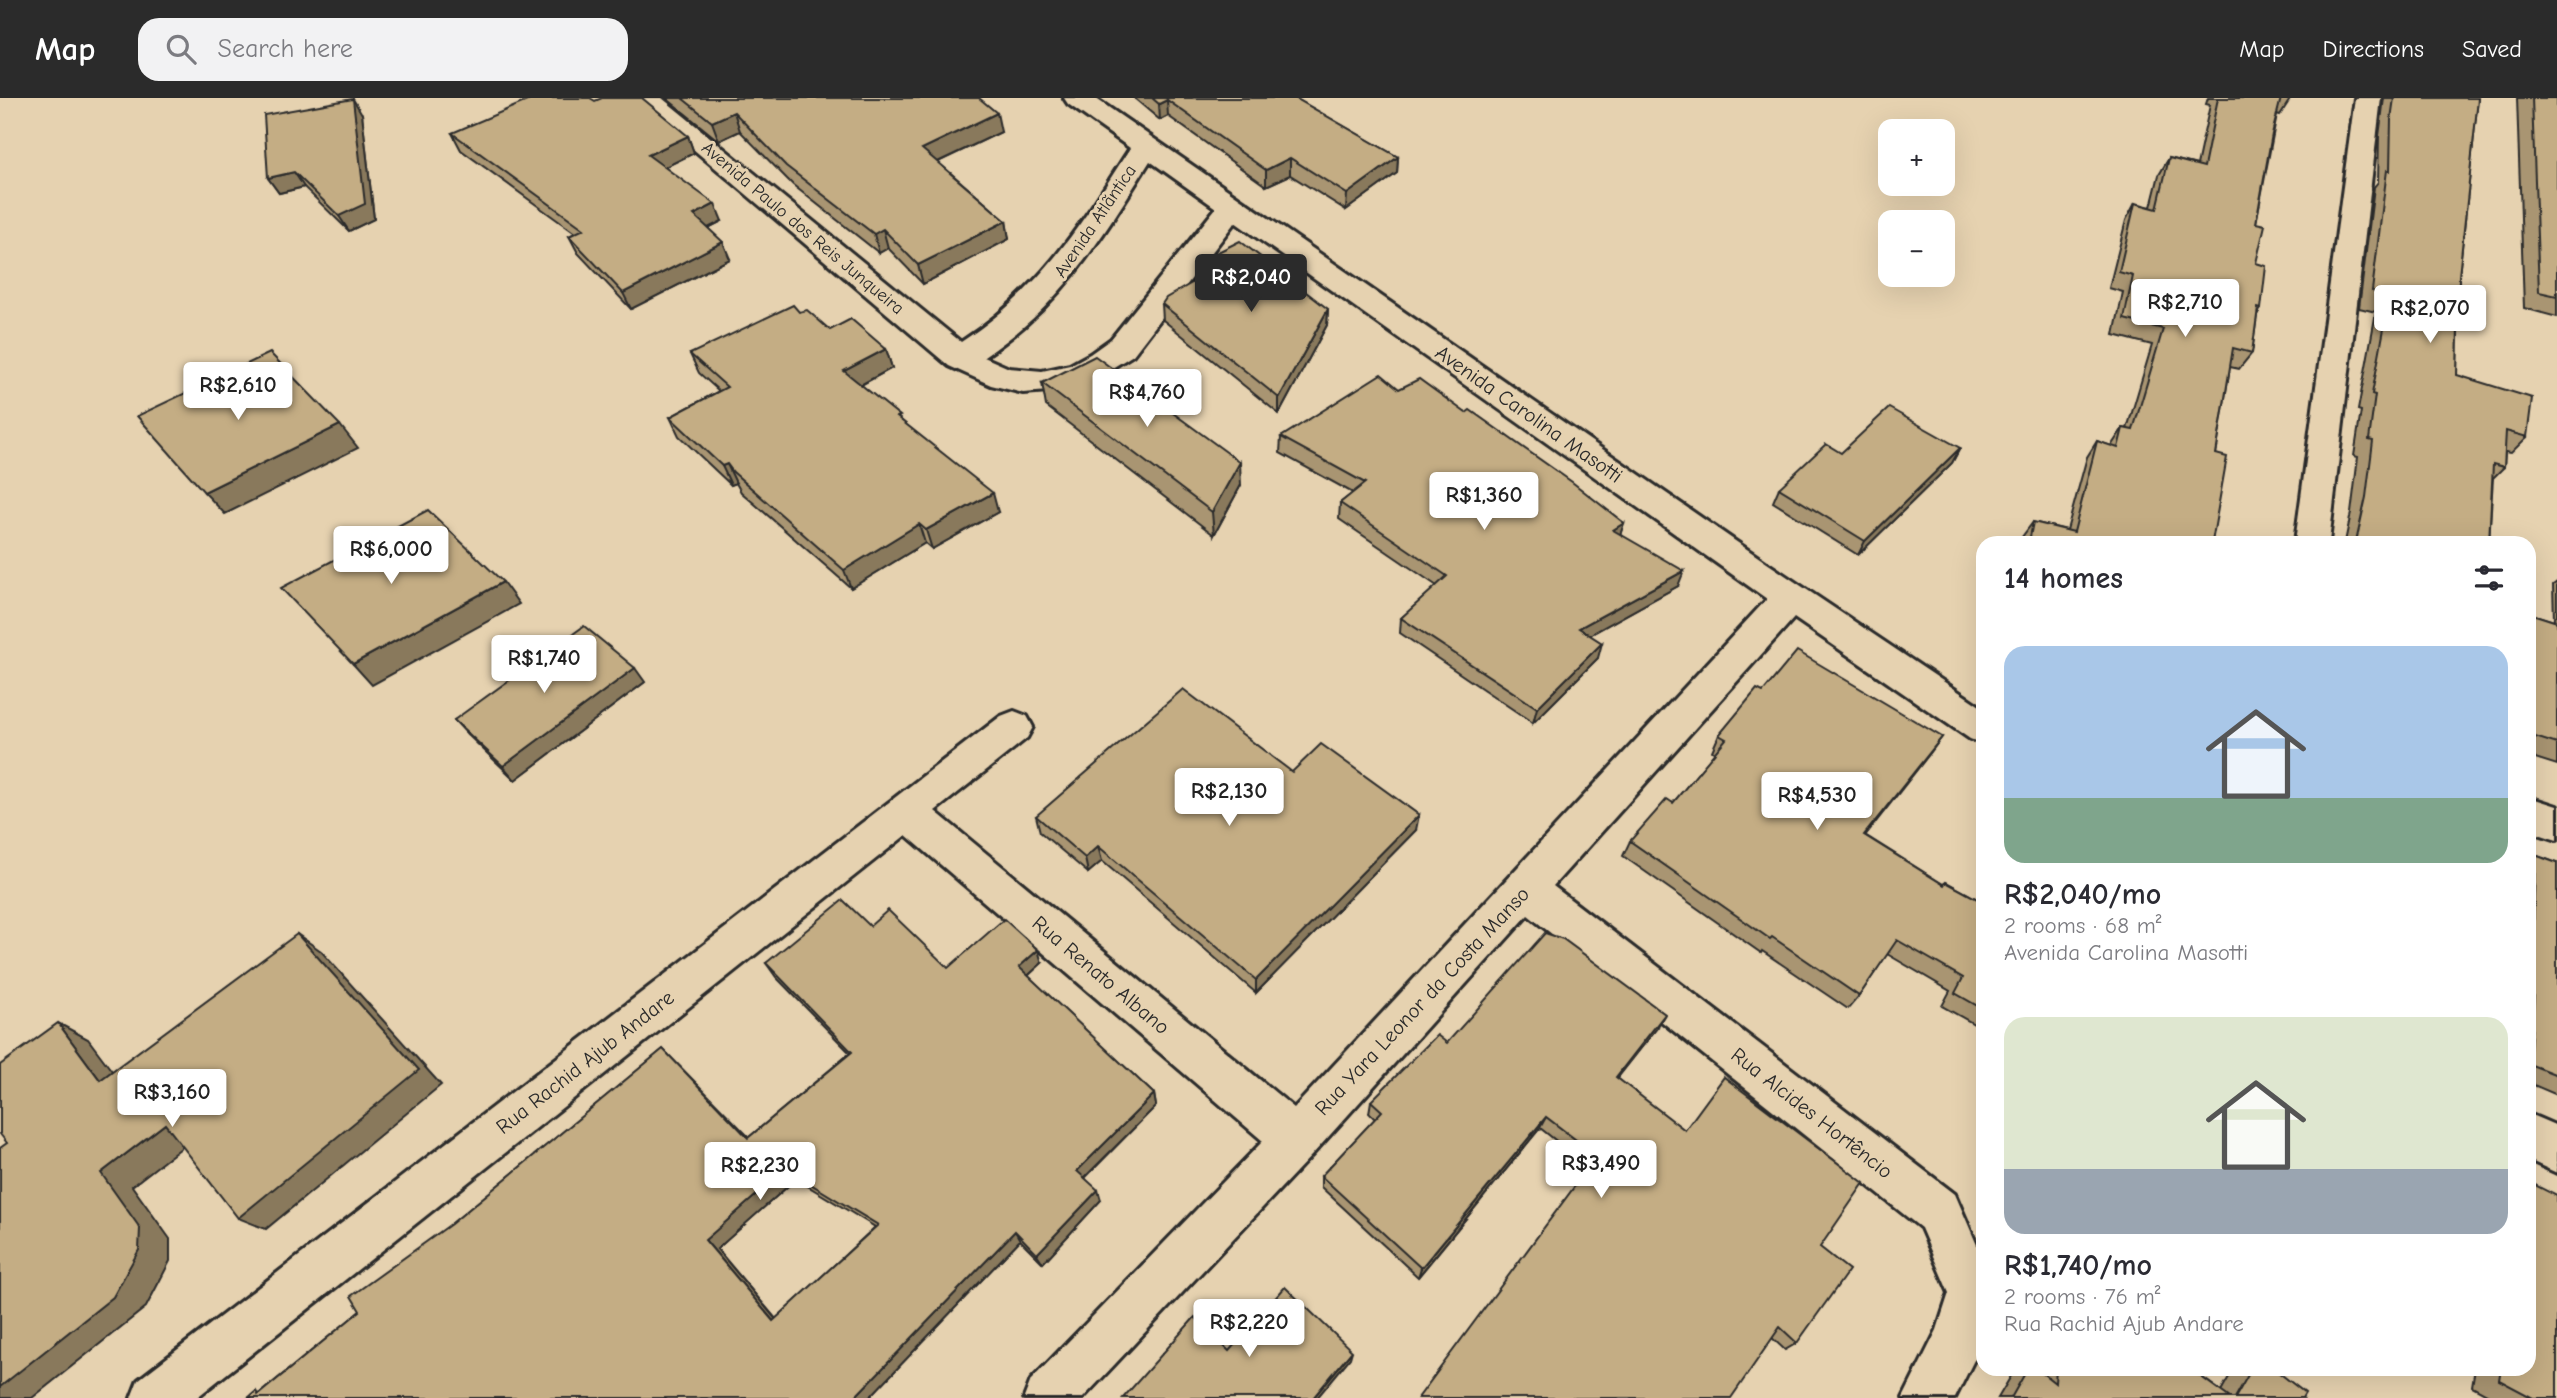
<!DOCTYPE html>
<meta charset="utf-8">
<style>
:root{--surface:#fff;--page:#f2f2f3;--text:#2b2b33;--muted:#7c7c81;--accent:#2b2b2b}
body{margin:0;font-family:"Comic Neue",sans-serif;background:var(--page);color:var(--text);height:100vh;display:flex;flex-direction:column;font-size:26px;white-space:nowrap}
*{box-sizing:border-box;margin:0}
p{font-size:23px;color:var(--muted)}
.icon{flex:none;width:38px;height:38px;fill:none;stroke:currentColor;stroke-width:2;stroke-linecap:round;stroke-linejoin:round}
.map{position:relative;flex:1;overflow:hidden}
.details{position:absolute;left:1976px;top:438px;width:560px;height:840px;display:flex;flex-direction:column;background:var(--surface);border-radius:21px;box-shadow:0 7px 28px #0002}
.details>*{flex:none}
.fabs{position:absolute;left:1878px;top:21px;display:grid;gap:14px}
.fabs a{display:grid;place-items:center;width:77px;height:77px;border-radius:14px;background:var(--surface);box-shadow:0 7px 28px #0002;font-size:35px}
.price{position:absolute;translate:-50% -60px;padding:0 16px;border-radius:7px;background:#fff;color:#222;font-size:23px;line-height:46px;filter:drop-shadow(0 2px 4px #0008)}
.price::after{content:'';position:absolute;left:50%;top:42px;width:21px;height:16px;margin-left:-10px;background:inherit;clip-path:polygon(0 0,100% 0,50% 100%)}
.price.selected{background:var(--accent);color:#fff}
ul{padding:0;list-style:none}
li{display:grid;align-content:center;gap:14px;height:371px;padding:0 28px}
li span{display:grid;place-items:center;height:217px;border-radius:21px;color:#555}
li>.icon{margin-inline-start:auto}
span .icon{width:126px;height:126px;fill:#fffc;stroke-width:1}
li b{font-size:30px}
h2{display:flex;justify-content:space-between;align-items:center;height:84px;padding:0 28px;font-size:30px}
header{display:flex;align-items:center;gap:42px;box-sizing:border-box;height:98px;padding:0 35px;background:var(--accent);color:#fff}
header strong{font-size:33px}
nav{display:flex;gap:38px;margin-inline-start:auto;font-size:24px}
.search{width:490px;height:63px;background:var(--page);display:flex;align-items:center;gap:18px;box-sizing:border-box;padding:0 24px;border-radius:21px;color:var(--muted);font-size:26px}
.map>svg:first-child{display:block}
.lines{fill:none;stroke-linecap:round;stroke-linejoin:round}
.minor-casing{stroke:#2b2b2b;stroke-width:6}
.minor{fill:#e6d2b0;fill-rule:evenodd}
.wall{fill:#a99572;stroke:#2b2b2b;stroke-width:2;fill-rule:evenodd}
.shaded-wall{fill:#89795c;stroke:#2b2b2b;stroke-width:2}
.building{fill:#c4ad84;stroke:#2b2b2b;stroke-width:2;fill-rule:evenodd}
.labels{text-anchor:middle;stroke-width:6;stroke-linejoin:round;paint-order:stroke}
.far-street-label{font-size:18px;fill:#2b2b2b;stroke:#e6d2b0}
.street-label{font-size:21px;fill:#2b2b2b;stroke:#e6d2b0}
</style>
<header>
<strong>Map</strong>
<div class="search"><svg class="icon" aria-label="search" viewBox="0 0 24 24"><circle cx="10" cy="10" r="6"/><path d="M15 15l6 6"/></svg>Search here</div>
<nav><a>Map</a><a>Directions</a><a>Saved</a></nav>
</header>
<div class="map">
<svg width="2557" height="1300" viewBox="0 0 2557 1300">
<rect width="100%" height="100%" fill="#e6d2b0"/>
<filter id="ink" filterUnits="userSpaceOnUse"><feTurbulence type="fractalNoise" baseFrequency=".0143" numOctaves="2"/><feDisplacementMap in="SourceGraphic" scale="14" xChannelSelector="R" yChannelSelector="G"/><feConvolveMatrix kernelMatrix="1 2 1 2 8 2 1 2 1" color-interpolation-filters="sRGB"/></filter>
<g filter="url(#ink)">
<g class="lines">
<!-- minor casing -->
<g class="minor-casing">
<g id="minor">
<path d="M633,0H662L961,244C1041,192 1080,128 1130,50L1068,6L1064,0H1095L1767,465L1983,610V646L1970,641L1794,520L1553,788L1955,1096L1983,1161V1244L1955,1300H1903L1937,1232L1949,1195L1921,1130L1528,817L1312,1057L1083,1300H1024L1031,1282L1263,1043L906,737L196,1300H131L138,1282L1001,618L1014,613L1027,618L1033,629L1027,640L935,713L1294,1010L1767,501L1235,124L1133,257L1093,282L1062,292L1023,295L991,287L949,268ZM1150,63L1216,110L1111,241L1090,256L1070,267L1042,273L1009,270L984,259C1062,207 1101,141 1150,63Z"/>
<polygon points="2355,0 2381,0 2329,444 2295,444"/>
<polygon points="2529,699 2557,708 2557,742 2529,733"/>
<polygon points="2529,1016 2557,1028 2557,1075 2529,1062"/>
</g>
</g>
<!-- minor -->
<use href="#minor" class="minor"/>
</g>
<!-- wall -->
<g class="wall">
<polygon points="666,0 979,0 1001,34 938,64 1006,123 1009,141 923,186 888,150 879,155 793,87 740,33 719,43"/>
<polygon points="1134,0 1295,0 1398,59 1397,75 1346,112 1290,77 1266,88 1168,18 1160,22"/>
<polygon points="2208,0 2291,0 2280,17 2277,16 2256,125 2256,165 2261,211 2257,217 2252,255 2239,271 2230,269 2216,356 2212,444 2021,444 2022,439 2033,424 2067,432 2087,359 2097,343 2111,348 2123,330 2127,331 2152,247 2114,237 2123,194 2109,190 2126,122 2135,105 2151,109 2159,77 2169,60 2197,67 2210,7 2206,6"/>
<polygon points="2384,0 2478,0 2459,178 2457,277 2527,339 2511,355 2505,354 2504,369 2493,380 2489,444 2345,444 2351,415 2358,359 2354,358 2361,313 2358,312 2376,214 2359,210 2374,89 2378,84 2379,38"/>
<polygon points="2517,0 2557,0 2557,219 2524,210"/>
<polygon points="595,3 688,38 694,55 665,69 722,123 708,130 730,161 631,211 578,155 569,138 575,135 461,52 452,35"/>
<polygon points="362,16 374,121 349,133 304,89 279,95 268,80"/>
<polygon points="1198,164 1328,211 1327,227 1279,316 1163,222 1162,206 1200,181"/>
<polygon points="830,232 886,251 892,270 861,287 902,323 998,414 932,451 925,445 851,490 741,394 736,385 731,387 679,338 670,319 719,293 699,275 690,256"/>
<polygon points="1042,285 1241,387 1214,437 1046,308"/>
<polygon points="1399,291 1466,315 1624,425 1620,437 1678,488 1590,537 1598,560 1533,625 1400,535 1401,520 1437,488 1339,421 1340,405 1353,395 1280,355 1281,339"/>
<polygon points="1960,350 1952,365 1858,457 1773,404 1779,390 1841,355"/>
<polygon points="2557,484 2557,667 2529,658 2529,515 2554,523 2553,487"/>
<polygon points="645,584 515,682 467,636 454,622"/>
<polygon points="1763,594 1942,639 1865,737 1943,786 1946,784 1983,804 1983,931 1942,908 1950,893 1887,856 1859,898 1848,911 1762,853 1761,855 1623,758 1630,743 1673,705 1715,655 1712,653 1719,637"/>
<polygon points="1292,674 1416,732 1256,895 1102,763 1088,775 1040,734 1036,718"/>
<polygon points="2535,757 2557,765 2557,997 2529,985 2529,761"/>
<path d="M870,828L948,870L1042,865L1028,878L1154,996L1156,1008L1085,1080L1101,1102L1043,1165L1020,1142L869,1300H248L260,1295L360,1213L451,1126L663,951L749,1039L850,955L776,879L766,865ZM796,1081L875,1129L776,1221L717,1151Z"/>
<polygon points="1657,930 1617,980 1820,1149 1797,1245 1785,1252 1589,1069 1540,1030 1418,1179 1321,1089 1321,1078 1375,1021 1369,1015 1371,1003"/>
<polygon points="2531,1085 2557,1300 2494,1300 2472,1288 2475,1270 2529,1270 2529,1086"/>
<polygon points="2020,1270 2036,1270 2039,1273 2039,1270 2189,1270 2221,1293 2234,1270 2252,1270 2302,1300 1998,1300 2014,1273"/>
</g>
<!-- shaded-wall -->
<g class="shaded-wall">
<polygon points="353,1 362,16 374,121 349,133 339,118"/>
<polygon points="1167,2 1168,18 1160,22 1159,6"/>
<polygon points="734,14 740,33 719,43 712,24"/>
<polygon points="997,15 1001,34 927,69 922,51"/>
<polygon points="688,38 694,55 655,74 648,57"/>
<polygon points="1398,59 1397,75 1346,112 1347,96"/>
<polygon points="1290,60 1290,77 1266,88 1266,72"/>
<polygon points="294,74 304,89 279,95 268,80"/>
<polygon points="715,106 722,123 700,134 694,117"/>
<polygon points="1006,123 1009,141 923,186 918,167"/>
<polygon points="883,131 888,150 879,155 874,136"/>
<polygon points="723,144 730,161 631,211 623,195"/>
<polygon points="1328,211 1327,227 1279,316 1279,300"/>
<polygon points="886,251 892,270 851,292 844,273"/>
<polygon points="340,327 358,350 225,416 204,394"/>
<polygon points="1960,350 1952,365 1858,457 1865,443"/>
<polygon points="1240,364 1241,387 1214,437 1212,414"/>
<polygon points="727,366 736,385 731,387 722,368"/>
<polygon points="993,395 998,414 932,451 926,432"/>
<polygon points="1624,425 1619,440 1613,432"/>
<polygon points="919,426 925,445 851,490 844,472"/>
<polygon points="1684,473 1678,488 1575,545 1579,530"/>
<polygon points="503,484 519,506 372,587 353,566"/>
<polygon points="1602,545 1598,560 1533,625 1537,610"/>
<polygon points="635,570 645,584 515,682 503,668"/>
<polygon points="1942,639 1931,654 1854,752 1864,737"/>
<polygon points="1419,717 1416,732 1256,895 1256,882"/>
<polygon points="1098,748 1102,763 1088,775 1085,760"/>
<polygon points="297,836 321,853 441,987 266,1131 238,1120"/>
<polygon points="1038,852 1042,865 1023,882 1019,869"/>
<polygon points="1665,916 1657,930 1609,991 1616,979"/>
<polygon points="58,925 88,941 130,997 100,982"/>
<polygon points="1154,996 1156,1008 1081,1083 1077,1073"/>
<polygon points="1546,1019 1540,1030 1418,1179 1421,1170"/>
<polygon points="165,1026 194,1040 132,1088 170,1141 170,1163 146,1209 32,1300 0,1300 0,1289 101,1075"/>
<polygon points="786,1071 796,1081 717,1151 784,1231 773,1223 705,1142"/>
<polygon points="1098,1092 1101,1102 1043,1165 1037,1156"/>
<polygon points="1015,1133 1020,1142 869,1300 854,1300"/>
<polygon points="1352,1253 1350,1260 1317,1300 1313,1300"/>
</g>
<!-- building -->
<g class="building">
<polygon points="534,0 590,0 595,3 602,0 642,0 688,38 648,57 715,106 694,117 723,144 623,195 569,138 584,131 452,35"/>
<polygon points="682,0 979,0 997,15 922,51 1006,123 918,167 883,131 874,136 786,68 734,14 712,24"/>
<polygon points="1152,0 1295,0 1398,59 1347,96 1290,60 1266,72 1167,2 1159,6"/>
<polygon points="2218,0 2281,0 2272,36 2256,125 2265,127 2256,165 2266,168 2261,211 2258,210 2252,255 2233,250 2216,356 2227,359 2212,444 2029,444 2033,424 2074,434 2097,343 2118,350 2123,330 2133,332 2163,231 2124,221 2133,178 2119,174 2135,105 2157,111 2169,60 2204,69"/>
<polygon points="2394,0 2478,0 2459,178 2457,277 2532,300 2527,339 2506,333 2504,369 2493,366 2489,444 2356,444 2366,399 2373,343 2369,342 2375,297 2372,296 2390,198 2372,193 2387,72 2390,73 2391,21"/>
<polygon points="2532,0 2557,0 2557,198 2539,194"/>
<polygon points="353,1 365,106 339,118 294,74 268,80 264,17"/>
<polygon points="1240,143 1328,211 1279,300 1162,206 1166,200 1211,174 1198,164"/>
<polygon points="793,207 799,214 807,212 830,232 851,221 886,251 844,273 900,318 897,319 993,395 926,432 919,426 844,472 733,374 727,366 722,368 670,319 727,289 690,256"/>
<polygon points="270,255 340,327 204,394 137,318"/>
<polygon points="1095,258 1240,364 1212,414 1042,285"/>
<polygon points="1381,276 1399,291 1419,281 1466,315 1470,312 1572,384 1624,425 1613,432 1684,473 1579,530 1602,545 1537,610 1401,520 1447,478 1340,405 1365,385 1281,339"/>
<polygon points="1889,310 1960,350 1865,443 1779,390 1826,346 1841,355"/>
<polygon points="428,412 503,484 353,566 281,490"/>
<polygon points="2529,515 2557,524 2557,646 2529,637"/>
<polygon points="584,528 635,570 503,668 454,622"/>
<polygon points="1797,553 1942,639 1864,737 1944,787 1946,784 1983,804 1983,911 1955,895 1963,880 1897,842 1859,898 1772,839 1770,841 1630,743 1667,701 1673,705 1726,641 1719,637 1757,591 1763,594"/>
<polygon points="1183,591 1292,674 1321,646 1419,717 1256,882 1098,748 1085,760 1036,718"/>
<polygon points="2535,757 2557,765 2557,977 2529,966 2534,898 2529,896 2529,843 2533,845"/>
<path d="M843,802L870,828L888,812L948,870L1004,821L1038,852L1019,869L1154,996L1077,1073L1098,1092L1037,1156L1015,1133L854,1300H248L256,1293L258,1297L360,1213L351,1198L451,1126L663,951L748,1040L852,954L766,865ZM786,1071L878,1127L773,1223L705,1142Z"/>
<polygon points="1545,835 1563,841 1665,916 1616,979 1685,1032 1724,979 1864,1085 1820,1149 1849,1172 1797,1245 1780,1229 1731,1300 1418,1300 1597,1058 1546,1019 1421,1170 1321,1078 1382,1013 1371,1003 1437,937 1447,945"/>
<polygon points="297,836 419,972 238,1120 165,1026 101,1075 140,1130 139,1152 113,1199 0,1289 0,1050 7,1045 0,1036 0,967 58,925 100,982"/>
<polygon points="2531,1085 2557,1098 2557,1300 2533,1300 2499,1282 2501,1270 2529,1270 2529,1100"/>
<polygon points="1285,1189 1352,1253 1313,1300 1123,1300 1195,1219 1229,1253"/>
<polygon points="2028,1270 2036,1270 2055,1285 2056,1270 2189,1270 2230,1300 2011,1300"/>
<polygon points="2252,1270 2273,1270 2305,1295 2302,1300 2235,1300"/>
</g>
</g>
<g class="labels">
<!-- far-street labels -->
<g class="far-street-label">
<text transform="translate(1095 123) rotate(-56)" y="6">Avenida Atlãntica</text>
<text transform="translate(803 130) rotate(40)" y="6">Avenida Paulo dos Reis Junqueira</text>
</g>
<!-- street labels -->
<g class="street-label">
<text transform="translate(1529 316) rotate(35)" y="7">Avenida Carolina Masotti</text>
<text transform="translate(1101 877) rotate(40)" y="7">Rua Renato Albano</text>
<text transform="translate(1422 903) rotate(-47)" y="7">Rua Yara Leonor da Costa Manso</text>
<text transform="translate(585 964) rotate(-38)" y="7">Rua Rachid Ajub Andare</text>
<text transform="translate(1812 1015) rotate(38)" y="7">Rua Alcides Hortêncio</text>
</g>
</g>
</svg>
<div class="fabs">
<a>+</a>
<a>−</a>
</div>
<b class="price selected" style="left:1251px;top:216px">R$2,040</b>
<b class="price" style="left:2185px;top:241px">R$2,710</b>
<b class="price" style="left:2430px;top:247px">R$2,070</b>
<b class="price" style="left:238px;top:324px">R$2,610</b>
<b class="price" style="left:1147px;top:331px">R$4,760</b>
<b class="price" style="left:1484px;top:434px">R$1,360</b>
<b class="price" style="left:391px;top:488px">R$6,000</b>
<b class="price" style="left:544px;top:597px">R$1,740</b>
<b class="price" style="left:1229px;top:730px">R$2,130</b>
<b class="price" style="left:1817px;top:734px">R$4,530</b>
<b class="price" style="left:172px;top:1031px">R$3,160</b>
<b class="price" style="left:1601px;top:1102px">R$3,490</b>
<b class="price" style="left:760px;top:1104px">R$2,230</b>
<b class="price" style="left:1249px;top:1261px">R$2,220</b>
<section class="details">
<h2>14 homes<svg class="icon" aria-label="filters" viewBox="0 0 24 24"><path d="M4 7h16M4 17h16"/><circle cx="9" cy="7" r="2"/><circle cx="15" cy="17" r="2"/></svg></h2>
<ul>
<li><span style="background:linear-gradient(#a9c7e8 70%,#7fa58c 0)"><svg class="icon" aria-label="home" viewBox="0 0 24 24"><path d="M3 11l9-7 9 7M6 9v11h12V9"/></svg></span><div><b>R$2,040/mo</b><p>2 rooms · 68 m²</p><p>Avenida Carolina Masotti</p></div></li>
<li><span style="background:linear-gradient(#dfe7d0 70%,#9aa5b1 0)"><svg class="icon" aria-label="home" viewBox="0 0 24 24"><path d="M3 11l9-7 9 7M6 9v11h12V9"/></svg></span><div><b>R$1,740/mo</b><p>2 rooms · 76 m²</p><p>Rua Rachid Ajub Andare</p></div></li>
</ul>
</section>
</div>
